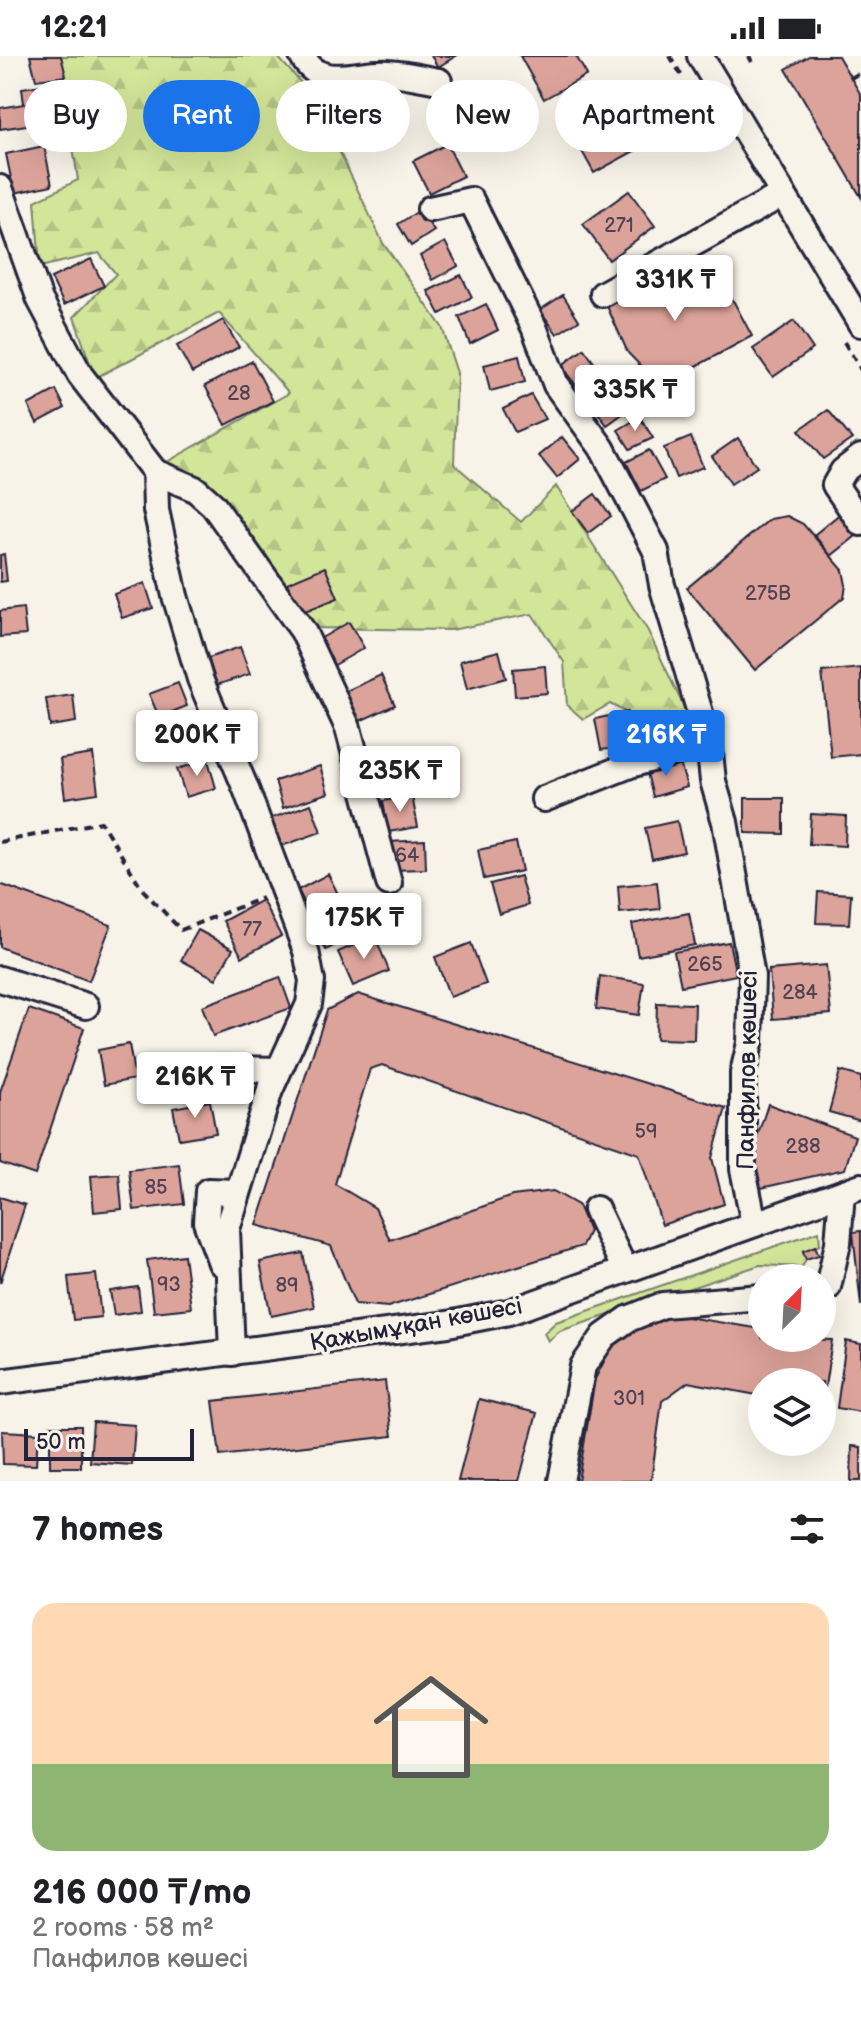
<!DOCTYPE html>
<meta charset="utf-8">
<style>
:root{--surface:#fff;--page:#f6f6f6;--text:#202124;--muted:#757577;--accent:#1a73e8}
body{margin:0;font-family:"Balsamiq Sans",sans-serif;background:var(--page);color:var(--text);height:100vh;display:flex;flex-direction:column;font-size:30px;white-space:nowrap}
*{box-sizing:border-box;margin:0}
p{font-size:26px;color:var(--muted)}
.icon{flex:none;width:44px;height:44px;fill:none;stroke:currentColor;stroke-width:2;stroke-linecap:round;stroke-linejoin:round}
.map{position:relative;height:1425px;overflow:hidden}
.details{display:flex;flex-direction:column;background:var(--surface);flex:1}
.details>*{flex:none}
.hud{position:absolute;left:24px;top:24px;width:814px;height:72px;display:flex;gap:16px}
.needle{width:52px;rotate:24deg}
.fabs{position:absolute;left:748px;top:1208px;display:grid;gap:16px}
.fabs a{display:grid;place-items:center;width:88px;height:88px;border-radius:50%;background:var(--surface);box-shadow:0 8px 32px #0002;font-size:40px}
.scale{position:absolute;left:24px;bottom:20px;width:170px;box-sizing:border-box;padding-left:8px;border:4px solid #22223b;border-top:0;font-size:22px;line-height:28px;white-space:nowrap;color:#22223b;-webkit-text-stroke:6px #f7f3e8;paint-order:stroke}
.price{position:absolute;translate:-50% -68px;padding:0 18px;border-radius:8px;background:#fff;color:#222;font-size:26px;line-height:52px;filter:drop-shadow(0 2px 4px #0008)}
.price::after{content:'';position:absolute;left:50%;top:48px;width:24px;height:18px;margin-left:-12px;background:inherit;clip-path:polygon(0 0,100% 0,50% 100%)}
.price.on{background:var(--accent);color:#fff}
ul{padding:0;list-style:none}
li{display:grid;align-content:center;gap:16px;height:424px;padding:0 32px}
li span{display:grid;place-items:center;height:248px;border-radius:24px;color:#555}
li>.icon{margin-inline-start:auto}
span .icon{width:144px;height:144px;fill:#fffc;stroke-width:1}
li b{font-size:34px}
h2{display:flex;justify-content:space-between;align-items:center;height:96px;padding:0 32px;font-size:34px}
.tag{padding:0 28px;border-radius:36px;background:var(--surface);box-shadow:0 8px 32px #0002;font-size:28px;line-height:72px}
.tag.on{background:var(--accent);color:#fff}
.status{display:flex;justify-content:space-between;align-items:center;height:56px;padding:0 40px;background:var(--surface);direction:ltr}
.status svg{height:22px;fill:currentColor}
.map>svg:first-child{display:block}
.grass{fill:#d3e599;stroke:#7a846a;stroke-width:2}
.forest{fill:url(#forest-firs);stroke:#7a846a;stroke-width:2}
.building{fill:#dca39a;stroke:#22223b;stroke-width:2}
.lines{fill:none;stroke-linecap:round;stroke-linejoin:round}
.minor-casing{stroke:#22223b;stroke-width:30}
.path{stroke:#22223b;stroke-width:4;stroke-dasharray:8 6;stroke-linecap:butt}
.minor{stroke:#f7f3e8;stroke-width:24}
.labels{text-anchor:middle;stroke-width:7;stroke-linejoin:round;paint-order:stroke}
.number-label{font-size:20px;fill:#504253}
.street-label{font-size:24px;fill:#22223b;stroke:#f7f3e8}
</style>
<div class="status"><b>12:21</b><svg viewBox="0 0 49 12"><path d="M0 12V9h3v3zM5 12V6h3v6zM10 12V3h3v9zM15 12V0h3v12zM26 1h20v11H26zM47 4h2v5h-2z"/></svg></div>
<div class="map">
<svg width="861" height="1425" viewBox="0 0 861 1425">
<defs>
<pattern id="forest-firs" width="22" height="20" patternUnits="userSpaceOnUse" patternTransform="scale(2)"><rect width="22" height="20" fill="#d3e599"/><path d="M5 1l3.5 6h-7zM16 11l3.5 6h-7z" fill="#b5c485"/></pattern>
</defs>
<rect width="100%" height="100%" fill="#f7f3e8"/>
<filter id="ink" filterUnits="userSpaceOnUse"><feTurbulence type="fractalNoise" baseFrequency=".0125" numOctaves="2"/><feDisplacementMap in="SourceGraphic" scale="16" xChannelSelector="R" yChannelSelector="G"/><feConvolveMatrix kernelMatrix="1 2 1 2 8 2 1 2 1" color-interpolation-filters="sRGB"/></filter>
<g filter="url(#ink)">
<!-- grass -->
<polygon class="grass" points="819,1175 820,1189 803,1195 806,1203 802,1211 760,1209 560,1275 548,1285 544,1277 556,1266"/>
<!-- forest -->
<polygon class="forest" points="59,0 277,0 313,40 383,187 442,271 457,317 454,408 521,466 556,430 648,575 699,683 651,670 610,648 583,663 567,649 564,606 532,558 451,574 305,572 280,519 247,477 167,406 289,337 219,257 95,322 74,261 116,218 99,197 40,211 35,145 78,124"/>
<!-- building -->
<g class="building">
<polygon points="30,0 61,0 66,20 36,24"/>
<polygon points="431,0 456,0 438,11"/>
<polygon points="520,0 576,0 587,19 544,43"/>
<polygon points="809,0 838,0 861,39 861,141 786,13"/>
<polygon points="67,25 73,62 0,73 0,52 24,48 22,32"/>
<polygon points="635,34 660,81 594,117 568,70"/>
<polygon points="447,88 463,120 429,137 413,105"/>
<polygon points="44,90 52,129 14,137 6,98"/>
<polygon points="629,135 655,170 609,204 583,168"/>
<polygon points="420,154 434,175 411,190 398,168"/>
<polygon points="445,186 458,210 433,224 420,200"/>
<polygon points="677,201 698,231 728,240 734,246 752,280 660,330 628,297 606,248"/>
<polygon points="91,203 104,230 64,249 51,222"/>
<polygon points="461,219 472,241 440,258 428,235"/>
<polygon points="563,239 579,264 557,278 540,254"/>
<polygon points="486,248 498,274 470,288 459,261"/>
<polygon points="223,264 239,291 192,317 177,290"/>
<polygon points="794,265 813,293 773,321 753,293"/>
<polygon points="584,293 601,316 579,333 561,310"/>
<polygon points="519,300 525,326 490,335 484,309"/>
<polygon points="252,305 273,345 226,369 205,330"/>
<polygon points="609,328 628,354 607,369 588,343"/>
<polygon points="56,334 65,352 37,367 28,349"/>
<polygon points="531,339 545,363 515,376 503,353"/>
<polygon points="828,354 852,383 823,403 799,374"/>
<polygon points="640,361 653,382 630,393 618,374"/>
<polygon points="562,381 580,403 557,422 539,400"/>
<polygon points="691,381 703,411 676,422 664,392"/>
<polygon points="738,382 757,411 731,428 712,400"/>
<polygon points="649,394 665,423 641,435 626,406"/>
<polygon points="595,438 611,460 588,477 572,455"/>
<polygon points="858,443 861,476 831,500 814,479"/>
<polygon points="787,460 803,468 843,514 846,529 844,541 755,614 687,532 770,463"/>
<polygon points="4,498 7,525 0,526 0,499"/>
<polygon points="325,511 338,542 300,557 287,527"/>
<polygon points="145,527 153,552 122,562 114,538"/>
<polygon points="23,552 26,579 0,581 0,555"/>
<polygon points="349,566 364,592 333,610 318,584"/>
<polygon points="240,591 250,618 217,629 208,602"/>
<polygon points="499,595 506,622 467,633 460,605"/>
<polygon points="545,610 547,637 515,640 513,613"/>
<polygon points="861,612 861,698 831,701 822,616"/>
<polygon points="381,619 395,649 360,665 346,635"/>
<polygon points="178,627 187,650 159,661 149,638"/>
<polygon points="73,639 76,666 50,670 46,643"/>
<polygon points="627,656 633,690 601,694 595,663"/>
<polygon points="93,698 98,737 65,742 60,703"/>
<polygon points="208,704 216,732 186,741 177,713"/>
<polygon points="679,704 687,731 653,741 646,713"/>
<polygon points="320,710 328,737 283,752 275,725"/>
<polygon points="412,740 418,771 388,776 383,745"/>
<polygon points="745,742 784,742 784,778 745,777"/>
<polygon points="311,748 321,776 279,791 269,763"/>
<polygon points="811,758 846,760 845,790 809,788"/>
<polygon points="677,765 684,796 652,803 645,772"/>
<polygon points="425,784 426,813 390,814 389,786"/>
<polygon points="516,786 522,815 484,823 478,794"/>
<polygon points="328,818 340,842 310,858 298,834"/>
<polygon points="520,820 528,849 499,858 490,828"/>
<polygon points="657,826 660,853 620,857 618,830"/>
<polygon points="0,828 111,869 89,925 0,891"/>
<polygon points="818,836 851,838 849,868 816,867"/>
<polygon points="262,844 281,880 242,901 223,865"/>
<polygon points="341,851 355,879 326,894 311,866"/>
<polygon points="689,857 695,889 638,900 632,868"/>
<polygon points="198,874 233,893 216,923 181,904"/>
<polygon points="375,880 389,915 353,930 338,896"/>
<polygon points="729,886 736,919 681,930 674,896"/>
<polygon points="471,887 486,928 450,941 435,901"/>
<polygon points="826,909 831,958 773,963 769,914"/>
<polygon points="600,920 644,927 639,959 596,953"/>
<polygon points="280,921 291,952 213,980 202,950"/>
<polygon points="358,938 726,1052 712,1102 724,1148 662,1169 639,1098 382,1009 370,1013 335,1128 375,1152 390,1184 512,1140 553,1135 578,1149 589,1175 582,1190 388,1251 355,1248 331,1190 257,1169 327,954"/>
<polygon points="657,947 695,948 694,984 656,983"/>
<polygon points="29,953 84,972 35,1119 0,1107 0,1036"/>
<polygon points="129,988 135,1023 104,1029 98,994"/>
<polygon points="840,1015 861,1021 861,1065 829,1056"/>
<polygon points="210,1045 216,1077 179,1083 173,1052"/>
<polygon points="768,1048 855,1080 845,1113 761,1132 751,1100"/>
<polygon points="179,1108 184,1148 134,1154 129,1114"/>
<polygon points="119,1118 122,1153 94,1156 91,1120"/>
<polygon points="0,1141 25,1149 0,1227"/>
<polygon points="861,1175 861,1250 853,1176"/>
<polygon points="815,1190 819,1199 806,1203 803,1195"/>
<polygon points="303,1197 314,1251 271,1260 260,1206"/>
<polygon points="184,1199 191,1252 154,1256 147,1204"/>
<polygon points="96,1218 101,1261 73,1264 68,1221"/>
<polygon points="138,1231 141,1255 114,1259 110,1235"/>
<polygon points="668,1258 762,1273 762,1282 832,1284 822,1351 822,1326 762,1326 762,1340 688,1326 662,1345 651,1425 578,1425 595,1323 616,1282"/>
<polygon points="846,1285 861,1288 861,1356 837,1352"/>
<polygon points="385,1325 392,1380 220,1400 213,1345"/>
<polygon points="479,1343 537,1357 519,1425 458,1425"/>
<polygon points="93,1366 135,1369 132,1409 90,1406"/>
<rect x="50" y="1370" width="31" height="41"/>
<polygon points="2,1375 38,1377 36,1409 3,1408"/>
<polygon points="852,1390 861,1391 861,1425 851,1425"/>
</g>
<g class="lines">
<!-- minor casing -->
<g class="minor-casing">
<g id="minor">
<path d="M302,0C321,36 358,14 389,17C406,18 422,22 439,25"/>
<polyline points="700,0 861,268"/>
<polyline points="0,132 40,244 80,319 155,416 156,454 175,540 200,623 246,733 306,895 312,925 309,948 270,1034 227,1173 232,1297"/>
<polyline points="430,153 471,144 534,271 556,329 602,392 656,495 662,529 709,687 713,725 725,766 752,920 750,987 743,1017 743,1113 754,1168"/>
<polyline points="603,238 783,138"/>
<polyline points="861,401 843,415 835,429 861,467"/>
<polyline points="155,416 195,433 213,449 303,575 348,672 389,827"/>
<polyline points="544,743 630,709 709,687"/>
<polyline points="0,923 86,950"/>
<polyline points="195,1012 278,1014"/>
<polyline points="596,1153 625,1214"/>
<polyline points="221,1207 206,1166 208,1135 238,1136"/>
<polyline points="822,1234 828,1231 838,1187 842,1137"/>
<polyline points="0,1326 448,1268 509,1256 861,1130"/>
<polyline points="561,1425 583,1310 604,1280 628,1263 663,1249 762,1241"/>
</g>
</g>
<!-- path -->
<g class="path">
<polyline points="670,0 683,22"/>
<polyline points="749,0 752,6"/>
<polyline points="851,22 861,16"/>
<polyline points="844,286 861,314"/>
<polyline points="0,786 101,766 143,834 181,874 262,842"/>
</g>
<!-- minor -->
<use href="#minor" class="minor"/>
</g>
</g>
<g class="labels">
<!-- number labels -->
<g class="number-label">
<text x="619" y="176">271</text>
<text x="239" y="344">28</text>
<text x="768" y="544">275В</text>
<text x="407" y="806">64</text>
<text x="252" y="880">77</text>
<text x="705" y="915">265</text>
<text x="800" y="943">284</text>
<text x="646" y="1082">59</text>
<text x="803" y="1097">288</text>
<text x="156" y="1138">85</text>
<text x="169" y="1235">93</text>
<text x="287" y="1236">89</text>
<text x="629" y="1349">301</text>
</g>
<!-- street labels -->
<g class="street-label">
<text transform="translate(747 1014) rotate(-89)" y="8">Панфилов көшесі</text>
<text transform="translate(416 1268) rotate(-10)" y="8">Қажымұқан көшесі</text>
</g>
</g>
</svg>
<div class="fabs">
<a><svg class="needle" viewBox="-14 -14 28 28"><path d="M0-13l5 13h-10z" fill="#e53935"/><path d="M0 13l5-13h-10z" fill="#757577"/></svg></a>
<a><svg class="icon" aria-label="layers" viewBox="0 0 24 24"><path d="M12 4l9 5-9 5-9-5zM3 14l9 5 9-5"/></svg></a>
</div>
<div class="scale">50 m</div>
<b class="price" style="left:675px;top:267px">331K ₸</b>
<b class="price" style="left:635px;top:377px">335K ₸</b>
<b class="price" style="left:197px;top:722px">200K ₸</b>
<b class="price on" style="left:666px;top:722px">216K ₸</b>
<b class="price" style="left:400px;top:758px">235K ₸</b>
<b class="price" style="left:364px;top:905px">175K ₸</b>
<b class="price" style="left:195px;top:1064px">216K ₸</b>
<div class="hud">
<a class="tag">Buy</a>
<a class="tag on">Rent</a>
<a class="tag">Filters</a>
<a class="tag">New</a>
<a class="tag">Apartment</a>
</div>
</div>
<section class="details">
<h2>7 homes<svg class="icon" aria-label="filters" viewBox="0 0 24 24"><path d="M4 7h16M4 17h16"/><circle cx="9" cy="7" r="2"/><circle cx="15" cy="17" r="2"/></svg></h2>
<ul>
<li><span style="background:linear-gradient(#ffd9b3 65%,#8fb573 0)"><svg class="icon" aria-label="home" viewBox="0 0 24 24"><path d="M3 11l9-7 9 7M6 9v11h12V9"/></svg></span><div><b>216 000 ₸/mo</b><p>2 rooms · 58 m²</p><p>Панфилов көшесі</p></div></li>
</ul>
</section>
